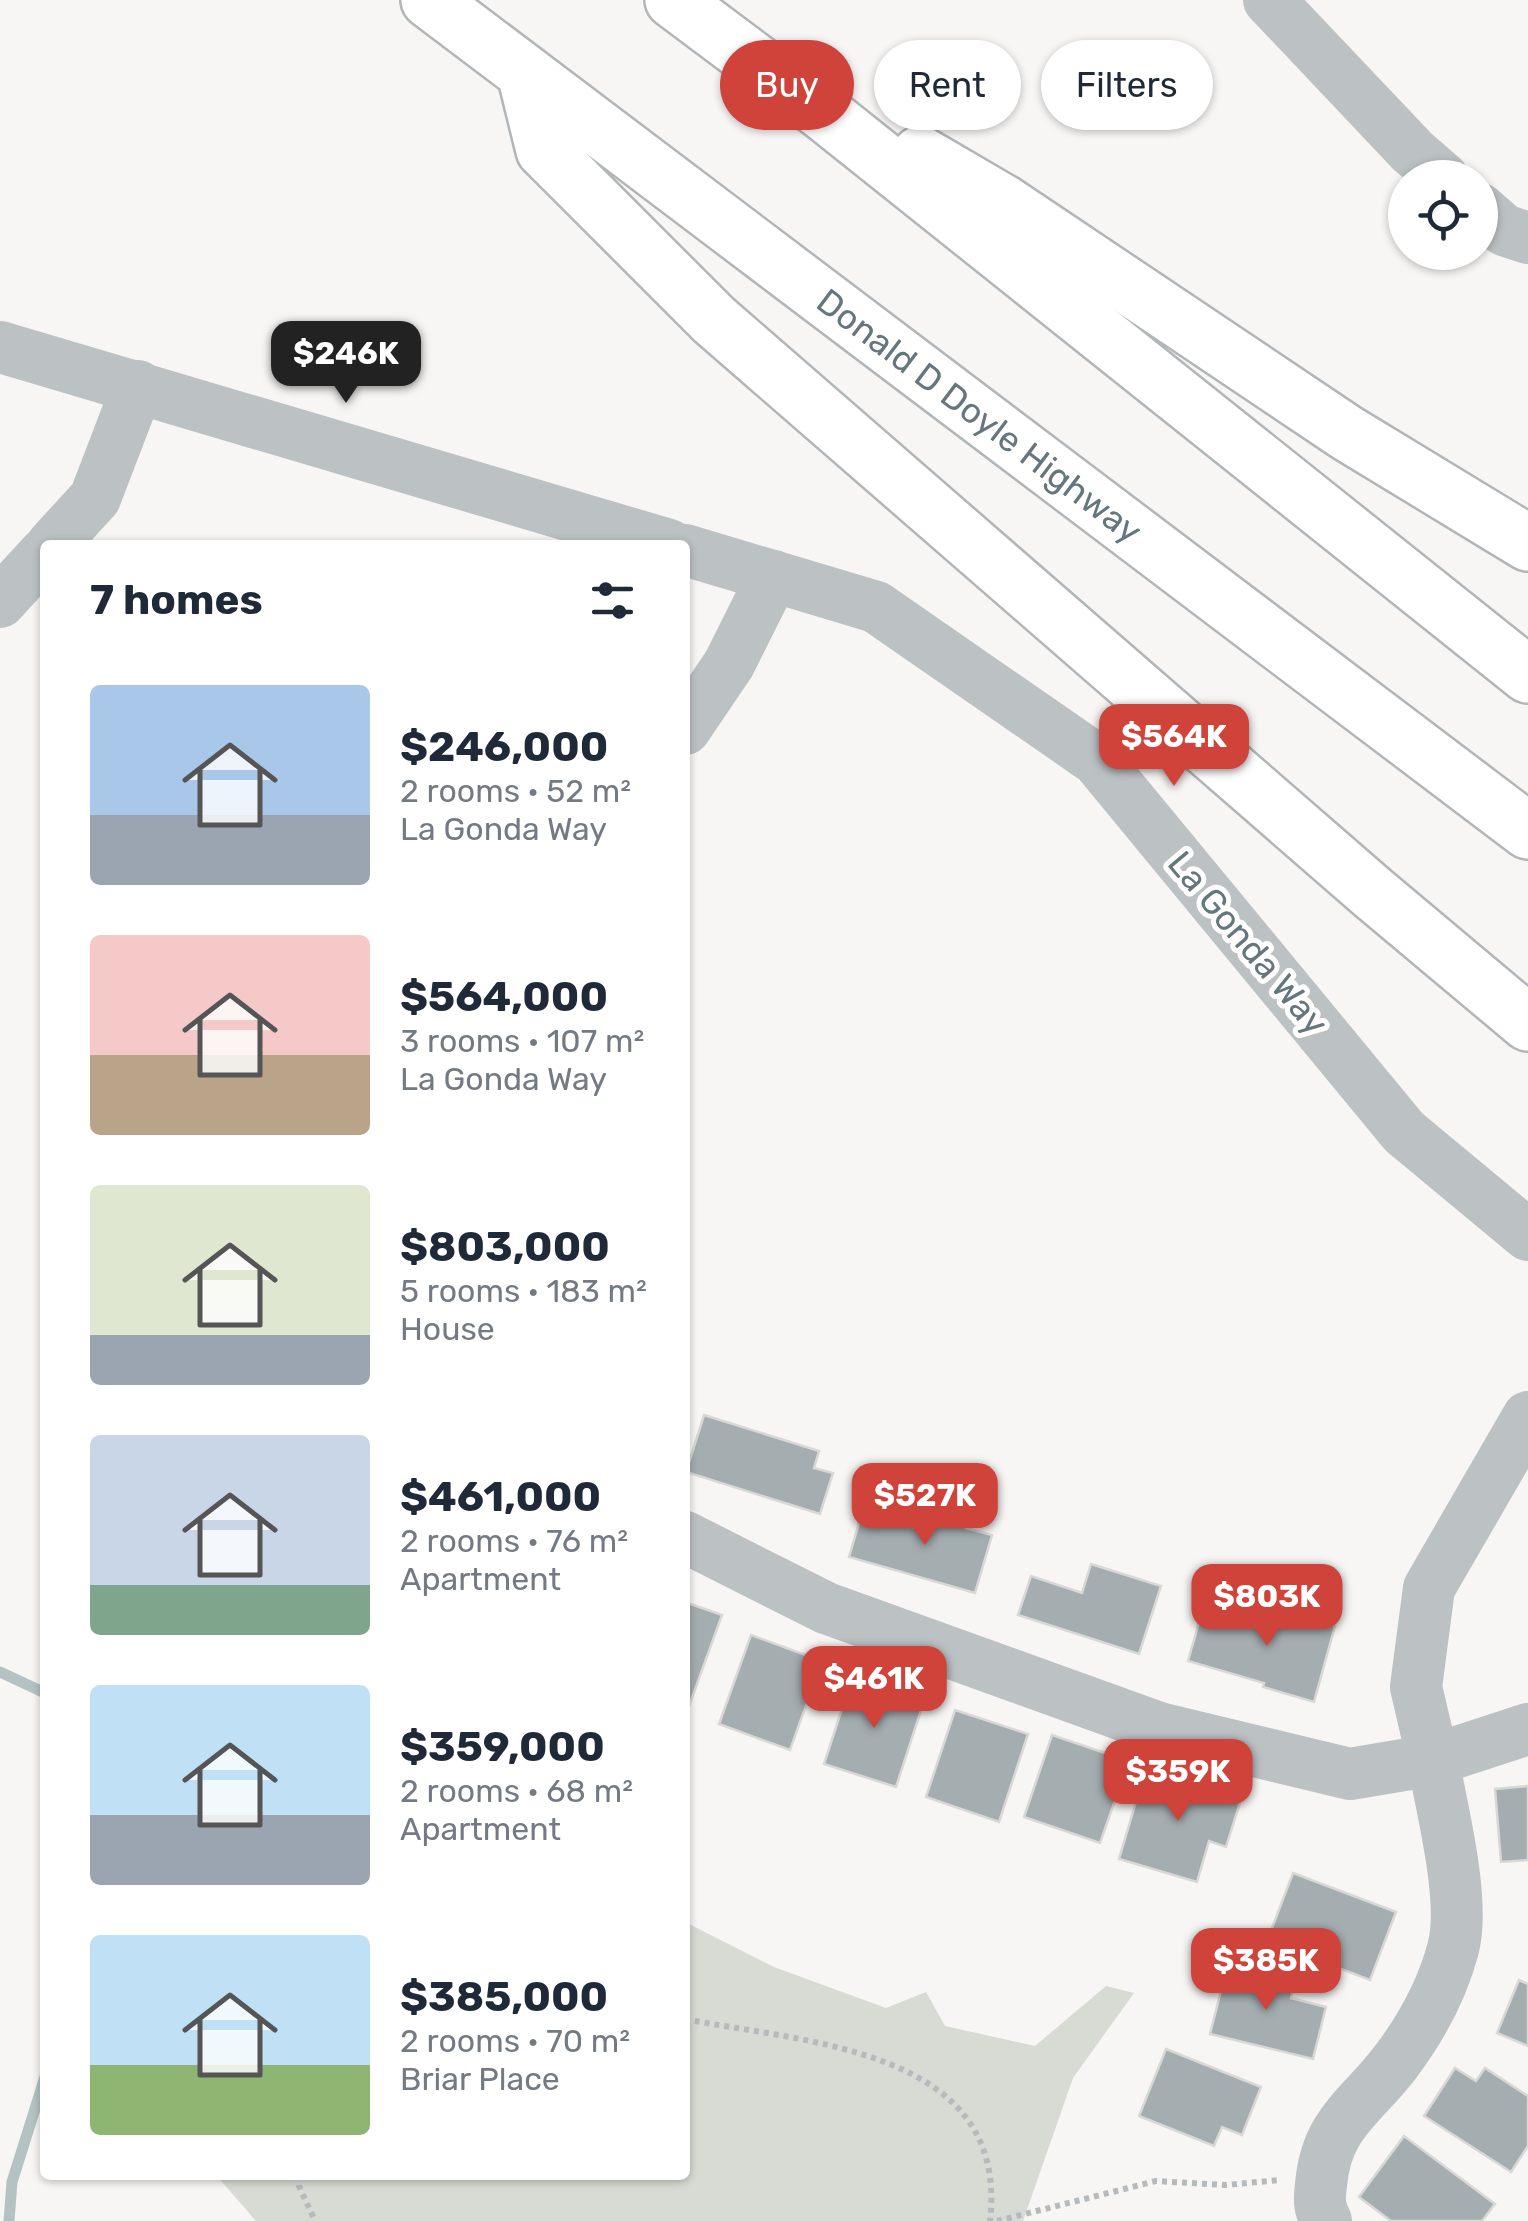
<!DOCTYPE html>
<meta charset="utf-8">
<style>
:root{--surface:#fff;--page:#f6f6f7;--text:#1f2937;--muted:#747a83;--accent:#d0433a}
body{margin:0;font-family:Rubik,sans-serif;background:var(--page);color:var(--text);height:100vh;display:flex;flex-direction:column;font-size:38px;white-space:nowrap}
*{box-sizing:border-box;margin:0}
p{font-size:32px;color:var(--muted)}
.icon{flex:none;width:55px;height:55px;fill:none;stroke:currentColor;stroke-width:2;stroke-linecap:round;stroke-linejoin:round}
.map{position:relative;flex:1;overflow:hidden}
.details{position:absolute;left:40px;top:540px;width:650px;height:1640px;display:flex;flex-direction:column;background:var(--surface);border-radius:10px;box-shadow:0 2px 8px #0004}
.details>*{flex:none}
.top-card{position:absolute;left:720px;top:40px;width:658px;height:90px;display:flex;gap:20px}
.controls{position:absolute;left:1388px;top:160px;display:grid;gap:20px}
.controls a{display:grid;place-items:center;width:110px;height:110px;border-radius:50%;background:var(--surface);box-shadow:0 2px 8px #0004;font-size:50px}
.price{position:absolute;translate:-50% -85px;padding:0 22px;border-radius:20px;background:var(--accent);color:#fff;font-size:32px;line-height:65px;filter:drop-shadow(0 2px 5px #0008)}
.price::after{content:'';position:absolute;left:50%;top:60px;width:30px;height:22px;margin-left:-15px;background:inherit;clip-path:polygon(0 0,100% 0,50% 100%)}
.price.current{background:#222;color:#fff}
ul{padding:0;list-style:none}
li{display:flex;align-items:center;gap:30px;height:250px;padding:0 50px}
li span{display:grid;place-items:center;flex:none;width:280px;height:200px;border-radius:10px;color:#555}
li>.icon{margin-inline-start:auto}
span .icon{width:120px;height:120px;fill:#fffc;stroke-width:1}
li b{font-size:42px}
h2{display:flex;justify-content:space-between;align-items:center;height:120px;padding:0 50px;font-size:42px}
.tag{padding:0 35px;border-radius:45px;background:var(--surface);box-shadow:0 2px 8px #0004;font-size:35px;line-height:90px}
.tag.current{background:var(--accent);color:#fff}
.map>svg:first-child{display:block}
.green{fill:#d7dbd3}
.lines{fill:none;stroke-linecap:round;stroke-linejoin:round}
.stream{stroke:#b5c2c4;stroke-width:11}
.building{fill:#a4adb0;stroke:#d8d8d6;stroke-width:2.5}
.highway-casing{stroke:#b2b6b8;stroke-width:60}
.path{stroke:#b6babc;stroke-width:6;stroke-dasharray:5 5;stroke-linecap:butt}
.minor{stroke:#bcc1c3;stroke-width:52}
.highway{stroke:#fff;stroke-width:55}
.labels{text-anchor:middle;stroke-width:10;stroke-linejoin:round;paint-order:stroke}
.street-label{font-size:35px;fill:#65767c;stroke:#fff}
</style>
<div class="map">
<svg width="1528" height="2221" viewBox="0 0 1528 2221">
<rect width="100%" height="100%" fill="#f7f6f4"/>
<!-- green -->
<polygon class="green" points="685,1922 774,1967 886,2008 926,1992 945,2026 1035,2046 1106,1986 1134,1993 1073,2078 1023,2221 256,2221 216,2175 685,2175"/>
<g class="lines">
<!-- stream -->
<g class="stream">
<polyline points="0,1672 45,1693"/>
<polyline points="9,2221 12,2182 45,2077"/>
</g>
</g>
<!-- building -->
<g class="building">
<polygon points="704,1415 819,1451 814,1468 833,1473 820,1514 686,1472"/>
<polygon points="926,1505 969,1517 966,1528 992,1535 975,1593 849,1557 862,1513 919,1529"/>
<polygon points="1091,1564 1161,1586 1139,1654 1018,1615 1031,1576 1082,1593"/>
<polygon points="685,1602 722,1615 689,1706 685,1704"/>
<polygon points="1232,1604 1272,1615 1275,1608 1335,1626 1314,1702 1263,1687 1264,1683 1188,1661 1200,1619 1225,1625"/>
<polygon points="751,1635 822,1661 790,1750 719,1724"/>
<polygon points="853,1675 925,1698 896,1787 824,1764"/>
<polygon points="955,1710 1028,1734 999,1822 926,1797"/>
<polygon points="1052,1735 1129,1761 1100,1843 1024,1817"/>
<polygon points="1146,1768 1242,1796 1226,1847 1209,1841 1197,1882 1119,1859"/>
<polygon points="1528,1786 1528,1860 1501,1862 1495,1789"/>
<polygon points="1293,1873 1396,1912 1370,1980 1267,1941"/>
<polygon points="1228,1963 1296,1979 1291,1998 1326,2007 1313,2059 1210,2034"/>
<polygon points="1519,1980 1528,1984 1528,2046 1497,2033"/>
<polygon points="1166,2049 1261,2087 1242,2135 1222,2127 1214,2146 1139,2116"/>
<polygon points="1455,2068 1476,2081 1485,2068 1528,2096 1528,2146 1511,2172 1424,2116"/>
<polygon points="1404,2136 1495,2204 1482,2221 1391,2221 1359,2197"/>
</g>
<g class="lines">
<!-- highway casing -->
<g class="highway-casing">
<g id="highway">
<path id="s1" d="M429,0L1528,831"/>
<polyline points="673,0 824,113 1528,675"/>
<polyline points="525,73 544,150 714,320 1373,893 1528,1023"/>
<polyline points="920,154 1004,203 1347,433 1528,543"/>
</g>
</g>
<!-- path -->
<g class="path">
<path d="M685,2019C805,2043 1010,2048 990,2221"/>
<polyline points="298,2175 299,2186 315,2221"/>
<polyline points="997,2221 1156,2181 1225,2185 1280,2180"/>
</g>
<!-- minor -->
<g class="minor">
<polyline points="1269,0 1412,151 1443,178"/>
<polyline points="1480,209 1504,230 1528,238"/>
<polyline points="0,347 669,545"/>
<polyline points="52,545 95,498 138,386"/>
<polyline points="685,550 876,607 1097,760 1404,1132 1528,1235"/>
<polyline points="0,602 45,553"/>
<polyline points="685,729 729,664 773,576"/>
<polyline points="685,1537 826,1608 1159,1728 1350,1774 1433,1760 1416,1687 1429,1588 1528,1417"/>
<path d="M1326,2221C1319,2207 1319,2200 1321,2185C1326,2124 1360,2108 1394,2064C1420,2030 1442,1990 1453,1949C1466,1901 1442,1810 1433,1760L1528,1729"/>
</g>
<!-- highway -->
<use href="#highway" class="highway"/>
</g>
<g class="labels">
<!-- street labels -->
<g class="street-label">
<text dy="12" stroke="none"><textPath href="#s1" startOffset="690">Donald D Doyle Highway</textPath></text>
<text transform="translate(1248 943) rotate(50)" y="12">La Gonda Way</text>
</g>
</g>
</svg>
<div class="controls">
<a><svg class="icon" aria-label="locate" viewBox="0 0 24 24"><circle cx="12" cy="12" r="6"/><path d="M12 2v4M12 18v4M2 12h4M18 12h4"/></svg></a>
</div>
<b class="price current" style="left:346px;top:406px">$246K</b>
<b class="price" style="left:1174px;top:789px">$564K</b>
<b class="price" style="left:925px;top:1548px">$527K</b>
<b class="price" style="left:1267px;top:1649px">$803K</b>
<b class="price" style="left:874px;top:1731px">$461K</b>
<b class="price" style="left:1178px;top:1824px">$359K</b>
<b class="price" style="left:1266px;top:2013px">$385K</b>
<div class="top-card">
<a class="tag current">Buy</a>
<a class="tag">Rent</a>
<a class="tag">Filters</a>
</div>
<section class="details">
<h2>7 homes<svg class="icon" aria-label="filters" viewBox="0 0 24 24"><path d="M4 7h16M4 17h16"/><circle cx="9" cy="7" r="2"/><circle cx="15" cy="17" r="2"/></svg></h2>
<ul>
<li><span style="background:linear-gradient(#a9c7e8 65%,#9aa5b1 0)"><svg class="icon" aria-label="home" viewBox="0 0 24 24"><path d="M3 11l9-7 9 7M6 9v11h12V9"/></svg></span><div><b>$246,000</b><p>2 rooms · 52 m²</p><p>La Gonda Way</p></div></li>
<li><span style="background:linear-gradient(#f6c9c9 60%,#b9a48a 0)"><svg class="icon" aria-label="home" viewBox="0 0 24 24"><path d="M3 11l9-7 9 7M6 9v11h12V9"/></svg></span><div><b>$564,000</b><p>3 rooms · 107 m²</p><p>La Gonda Way</p></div></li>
<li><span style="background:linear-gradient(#dfe7d0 75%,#9aa5b1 0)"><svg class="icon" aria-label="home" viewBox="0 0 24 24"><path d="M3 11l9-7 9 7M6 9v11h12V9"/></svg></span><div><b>$803,000</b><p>5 rooms · 183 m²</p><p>House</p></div></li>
<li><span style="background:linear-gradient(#c9d6e8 75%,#7fa58c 0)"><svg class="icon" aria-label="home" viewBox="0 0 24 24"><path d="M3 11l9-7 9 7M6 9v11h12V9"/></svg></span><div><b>$461,000</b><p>2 rooms · 76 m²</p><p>Apartment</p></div></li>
<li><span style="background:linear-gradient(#bfe0f5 65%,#9aa5b1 0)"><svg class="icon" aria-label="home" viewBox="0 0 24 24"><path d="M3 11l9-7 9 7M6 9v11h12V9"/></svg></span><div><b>$359,000</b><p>2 rooms · 68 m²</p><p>Apartment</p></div></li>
<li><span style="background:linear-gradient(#bfe0f5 65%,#8fb573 0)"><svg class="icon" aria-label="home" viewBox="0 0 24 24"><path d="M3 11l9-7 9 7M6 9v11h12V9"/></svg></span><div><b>$385,000</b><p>2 rooms · 70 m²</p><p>Briar Place</p></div></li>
</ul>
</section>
</div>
